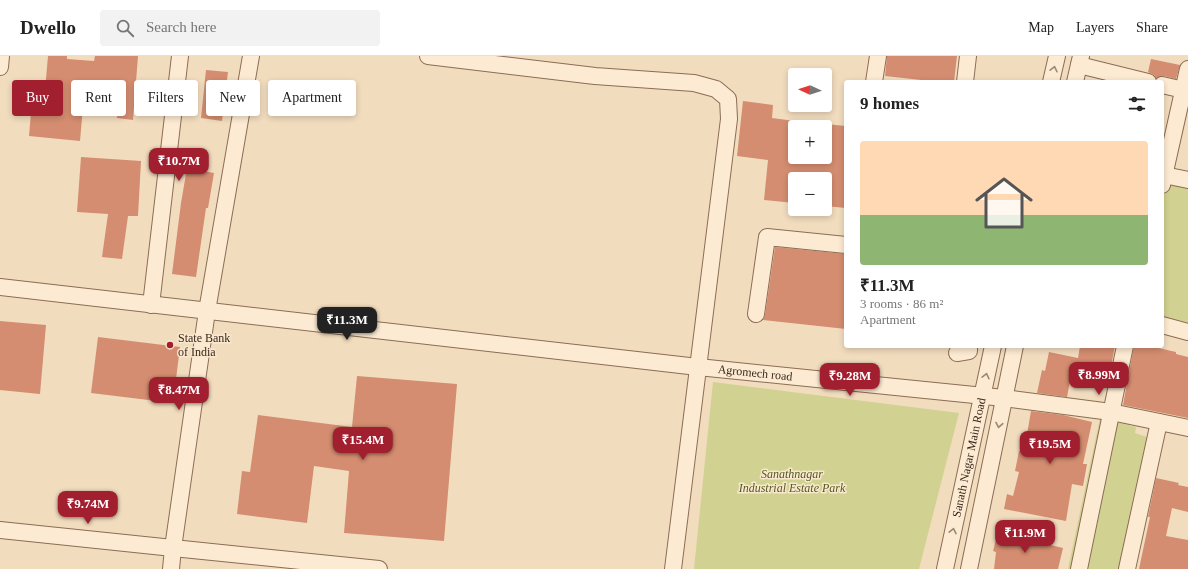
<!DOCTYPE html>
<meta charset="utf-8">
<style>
:root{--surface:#fff;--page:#f2f2f2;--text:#222;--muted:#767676;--line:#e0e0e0;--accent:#a11f2f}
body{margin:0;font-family:"Times New Roman",serif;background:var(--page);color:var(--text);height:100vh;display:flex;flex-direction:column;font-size:15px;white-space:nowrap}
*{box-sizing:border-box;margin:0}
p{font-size:13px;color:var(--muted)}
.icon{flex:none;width:22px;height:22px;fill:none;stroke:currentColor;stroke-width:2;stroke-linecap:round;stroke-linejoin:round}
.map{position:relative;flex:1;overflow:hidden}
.side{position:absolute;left:844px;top:24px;width:320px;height:268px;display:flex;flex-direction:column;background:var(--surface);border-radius:4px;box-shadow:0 2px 6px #0003}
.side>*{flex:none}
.guide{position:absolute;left:12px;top:24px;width:380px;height:36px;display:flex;gap:8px}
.needle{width:26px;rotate:273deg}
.buttons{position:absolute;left:788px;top:12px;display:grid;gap:8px}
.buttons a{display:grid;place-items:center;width:44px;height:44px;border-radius:4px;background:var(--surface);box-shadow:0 2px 6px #0003;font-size:20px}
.price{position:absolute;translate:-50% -34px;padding:0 9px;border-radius:8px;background:var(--accent);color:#fff;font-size:13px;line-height:26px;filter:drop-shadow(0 1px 2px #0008)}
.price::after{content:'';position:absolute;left:50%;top:24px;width:12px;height:9px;margin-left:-6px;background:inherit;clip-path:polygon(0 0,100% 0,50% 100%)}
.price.current{background:#222;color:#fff}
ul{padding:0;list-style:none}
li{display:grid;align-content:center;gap:8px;height:212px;padding:0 16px}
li+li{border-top:1px solid var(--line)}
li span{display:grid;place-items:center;height:124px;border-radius:4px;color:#555}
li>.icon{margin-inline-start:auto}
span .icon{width:72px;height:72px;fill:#fffc;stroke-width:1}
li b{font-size:17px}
h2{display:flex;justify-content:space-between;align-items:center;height:48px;padding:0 16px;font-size:17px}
.tag{padding:0 14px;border-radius:4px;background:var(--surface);box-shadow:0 2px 6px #0003;font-size:14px;line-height:36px}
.tag.current{background:var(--accent);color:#fff}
header{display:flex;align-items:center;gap:24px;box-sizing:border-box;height:56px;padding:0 20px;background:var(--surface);border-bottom:1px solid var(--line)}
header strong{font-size:19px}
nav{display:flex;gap:22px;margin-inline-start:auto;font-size:14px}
.search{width:280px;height:36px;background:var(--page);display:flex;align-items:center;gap:10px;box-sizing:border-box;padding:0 14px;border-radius:4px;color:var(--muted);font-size:15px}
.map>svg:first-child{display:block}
.green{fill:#d1d191}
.building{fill:#d48d70}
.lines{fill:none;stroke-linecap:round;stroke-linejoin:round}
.minor-casing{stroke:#8c6c55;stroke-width:18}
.minor{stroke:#fcead2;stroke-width:16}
.oneway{stroke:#9b8876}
.poi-dot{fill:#a11f2f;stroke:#f9e7ce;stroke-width:1.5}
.labels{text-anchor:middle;stroke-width:3;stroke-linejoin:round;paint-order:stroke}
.poi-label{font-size:12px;fill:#3a261b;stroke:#f9e7ce;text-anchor:start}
.street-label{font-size:12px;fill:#3a261b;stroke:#f9e7ce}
.park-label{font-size:12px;font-style:italic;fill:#51591f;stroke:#f9e7ce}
</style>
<header>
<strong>Dwello</strong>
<div class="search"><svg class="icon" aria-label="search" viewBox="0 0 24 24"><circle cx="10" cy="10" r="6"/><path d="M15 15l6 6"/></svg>Search here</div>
<nav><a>Map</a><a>Layers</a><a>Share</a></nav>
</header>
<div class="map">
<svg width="1188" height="513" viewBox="0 0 1188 513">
<rect width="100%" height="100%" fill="#f2dcbe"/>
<!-- green -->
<g class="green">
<polygon points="1167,125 1188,129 1188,272 1162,265 1162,149"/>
<polygon points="713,326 959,357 919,513 694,513"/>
<polygon points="1100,362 1136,371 1135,377 1153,383 1125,513 1068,513"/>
</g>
<!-- building -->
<g class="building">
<polygon points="48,0 67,0 67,3 94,5 95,0 138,0 133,64 117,62 120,30 85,28 80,85 29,80 33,33 45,34"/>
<polygon points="887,0 957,0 954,26 939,26 885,20"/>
<polygon points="1151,3 1180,9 1176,23 1164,20 1156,22 1154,19 1148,16"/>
<polygon points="206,14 228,16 222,65 201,62"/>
<polygon points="743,45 773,49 772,62 795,65 795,101 825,101 825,68 846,70 846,152 825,150 825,123 795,123 795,147 764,144 768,104 737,100"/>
<polygon points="81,101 141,105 138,160 128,160 122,203 102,201 108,158 77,156"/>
<polygon points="187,112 214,117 208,152 206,152 196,221 172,218 181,147"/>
<polygon points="775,191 846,198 846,273 763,264 765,259"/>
<polygon points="0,265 46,269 40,338 0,334"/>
<polygon points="98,281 180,291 173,347 91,337"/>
<polygon points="1080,290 1115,290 1108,326 1071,320 1067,341 1037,337 1042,314 1045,315 1049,296 1078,302"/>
<polygon points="1134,290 1150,290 1176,296 1176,298 1188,301 1188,362 1123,349"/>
<polygon points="357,320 457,328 444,485 344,477 349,415 314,410 307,467 237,458 242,415 250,416 258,359 352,371"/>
<polygon points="1031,355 1063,359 1092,366 1083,408 1087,408 1083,430 1072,428 1066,465 1004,453 1007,438 1013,440 1019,416 1015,415 1019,395 1024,396"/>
<polygon points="1156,422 1179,427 1178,429 1188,431 1188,456 1172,452 1166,480 1188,484 1188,513 1139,513 1150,461 1148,461"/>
<polygon points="998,476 1063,492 1058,513 994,513 996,496 993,495"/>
</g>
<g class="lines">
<!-- minor casing -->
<g class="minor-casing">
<g id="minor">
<polyline points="251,0 207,255 173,492 379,513"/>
<polyline points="428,0 595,20 694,27 716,33 728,43 729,63 673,513"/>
<polyline points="1079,9 1148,26"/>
<polyline points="0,11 1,0"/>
<polyline points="874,26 878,0"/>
<polyline points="965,26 968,0"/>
<polyline points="1051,26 1057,0"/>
<polyline points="1075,26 1081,0"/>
<polyline points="1162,29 1188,35"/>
<polyline points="1164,119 1188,124"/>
<polyline points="1162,129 1188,13"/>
<path id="s1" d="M0,231L698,311L1004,342L1111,356L1188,372"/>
<polyline points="151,249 180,0"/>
<polyline points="756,258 767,181 846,189"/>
<polyline points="1162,269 1188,276"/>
<polyline points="957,297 969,295 969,290"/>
<polyline points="0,474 173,492 171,513"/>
<path id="s2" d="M945,513L993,290"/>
<polyline points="969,513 1015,290"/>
<polyline points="1079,513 1125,290"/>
<polyline points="1127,513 1159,366"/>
</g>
</g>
<!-- minor -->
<use href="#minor" class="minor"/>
</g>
<!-- one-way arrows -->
<defs><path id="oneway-chevron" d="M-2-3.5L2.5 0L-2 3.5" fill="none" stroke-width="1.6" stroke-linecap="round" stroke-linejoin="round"/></defs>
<g class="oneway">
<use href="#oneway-chevron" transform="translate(1054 13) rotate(-77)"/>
<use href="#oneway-chevron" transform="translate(986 320) rotate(-77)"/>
<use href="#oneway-chevron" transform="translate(999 369) rotate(101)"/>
<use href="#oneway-chevron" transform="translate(953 475) rotate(-78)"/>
</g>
<!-- markers -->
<circle class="poi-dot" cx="170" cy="289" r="4"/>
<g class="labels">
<!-- poi labels -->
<g class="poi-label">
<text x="178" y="286">State Bank<tspan x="178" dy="14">of India</tspan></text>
</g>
<!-- street labels -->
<g class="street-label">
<text dy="4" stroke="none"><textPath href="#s1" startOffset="760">Agromech road</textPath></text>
<text dy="4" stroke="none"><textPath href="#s2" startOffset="114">Sanath Nagar Main Road</textPath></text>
</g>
<!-- park labels -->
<g class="park-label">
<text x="792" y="422">Sanathnagar<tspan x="792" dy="14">Industrial Estate Park</tspan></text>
</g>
</g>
</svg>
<div class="buttons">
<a><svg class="needle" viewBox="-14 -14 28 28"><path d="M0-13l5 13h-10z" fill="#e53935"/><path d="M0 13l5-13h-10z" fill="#767676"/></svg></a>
<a>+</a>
<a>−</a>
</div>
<b class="price" style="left:179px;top:126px">₹10.7M</b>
<b class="price current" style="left:347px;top:285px">₹11.3M</b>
<b class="price" style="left:1099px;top:340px">₹8.99M</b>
<b class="price" style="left:850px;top:341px">₹9.28M</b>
<b class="price" style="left:179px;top:355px">₹8.47M</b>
<b class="price" style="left:363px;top:405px">₹15.4M</b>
<b class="price" style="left:1050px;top:409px">₹19.5M</b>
<b class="price" style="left:88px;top:469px">₹9.74M</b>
<b class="price" style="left:1025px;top:498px">₹11.9M</b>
<div class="guide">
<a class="tag current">Buy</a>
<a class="tag">Rent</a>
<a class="tag">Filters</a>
<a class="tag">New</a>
<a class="tag">Apartment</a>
</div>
<section class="side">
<h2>9 homes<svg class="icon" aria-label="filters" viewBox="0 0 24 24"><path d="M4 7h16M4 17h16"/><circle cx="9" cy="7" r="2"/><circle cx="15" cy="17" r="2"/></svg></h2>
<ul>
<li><span style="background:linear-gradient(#ffd9b3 60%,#8fb573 0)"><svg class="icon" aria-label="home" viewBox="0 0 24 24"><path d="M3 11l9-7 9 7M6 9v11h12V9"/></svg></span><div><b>₹11.3M</b><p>3 rooms · 86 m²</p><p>Apartment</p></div></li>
</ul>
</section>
</div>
